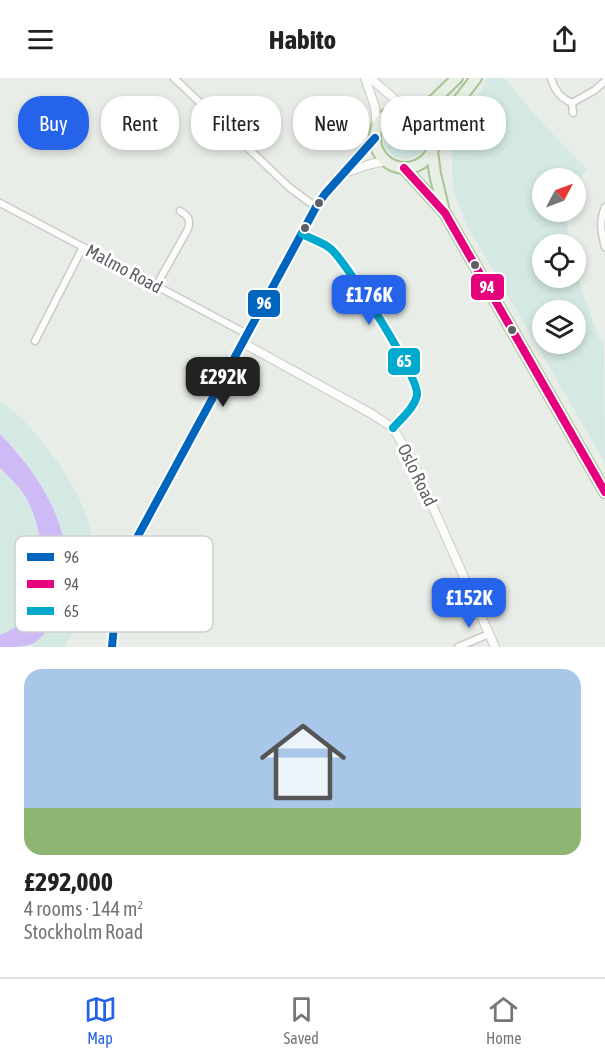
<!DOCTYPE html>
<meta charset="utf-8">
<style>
:root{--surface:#fff;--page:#f2f2f2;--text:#222;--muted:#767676;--line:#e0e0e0;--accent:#2563eb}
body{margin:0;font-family:"Asap Condensed",sans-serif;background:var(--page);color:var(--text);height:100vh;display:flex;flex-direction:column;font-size:22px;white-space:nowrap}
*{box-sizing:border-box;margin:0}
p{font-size:20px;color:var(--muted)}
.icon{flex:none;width:33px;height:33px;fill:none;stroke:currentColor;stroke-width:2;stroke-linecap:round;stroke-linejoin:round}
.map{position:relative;height:569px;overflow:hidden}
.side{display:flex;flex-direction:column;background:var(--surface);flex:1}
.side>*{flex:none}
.top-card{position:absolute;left:18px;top:18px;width:570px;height:54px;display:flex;gap:12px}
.needle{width:39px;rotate:49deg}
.fabs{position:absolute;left:532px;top:90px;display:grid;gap:12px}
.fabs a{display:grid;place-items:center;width:54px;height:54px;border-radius:50%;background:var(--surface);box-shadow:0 3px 9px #0003;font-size:30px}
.price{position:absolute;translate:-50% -51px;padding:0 14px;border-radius:12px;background:var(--accent);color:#fff;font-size:20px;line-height:39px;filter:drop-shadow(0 2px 3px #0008)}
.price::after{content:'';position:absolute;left:50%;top:36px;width:18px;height:14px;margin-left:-9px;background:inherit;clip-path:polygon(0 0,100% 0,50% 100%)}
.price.on{background:#222;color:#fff}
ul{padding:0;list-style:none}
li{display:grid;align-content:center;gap:12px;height:318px;padding:0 24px}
li span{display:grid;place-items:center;height:186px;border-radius:18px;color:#555}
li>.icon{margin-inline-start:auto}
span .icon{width:108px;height:108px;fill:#fffc;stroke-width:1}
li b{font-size:26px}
.pill{padding:0 21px;border-radius:24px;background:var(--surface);box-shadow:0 3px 9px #0003;font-size:21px;line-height:54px}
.pill.on{background:var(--accent);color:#fff}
header{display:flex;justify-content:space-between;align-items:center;height:78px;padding:0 24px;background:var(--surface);font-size:27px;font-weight:700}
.menu{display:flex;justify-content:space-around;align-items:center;height:84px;border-top:2px solid var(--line);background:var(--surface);font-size:16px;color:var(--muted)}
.menu a{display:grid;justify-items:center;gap:3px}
.menu .on{color:var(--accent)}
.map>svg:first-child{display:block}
.green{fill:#d4e9e4;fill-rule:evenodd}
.water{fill:#cebbf6}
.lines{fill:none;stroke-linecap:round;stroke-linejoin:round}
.minor-casing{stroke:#cacbca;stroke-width:9}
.tertiary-casing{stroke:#cacbca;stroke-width:10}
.trunk-casing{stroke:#a9c494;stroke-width:14}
.minor{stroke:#fcfcfb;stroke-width:6}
.tertiary{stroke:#fcfcfb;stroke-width:8}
.trunk{stroke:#e8f0e5;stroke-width:10}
.bus-1-casing{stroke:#fff;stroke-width:12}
.bus-2-casing{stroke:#fff;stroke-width:12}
.bus-3-casing{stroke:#fff;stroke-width:12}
.bus-1{stroke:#0065bd;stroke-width:8}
.bus-2{stroke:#e5007d;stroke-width:8}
.bus-3{stroke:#00a9ce;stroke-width:8}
.bus-dot{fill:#605d65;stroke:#fff;stroke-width:2}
.labels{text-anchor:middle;stroke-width:6;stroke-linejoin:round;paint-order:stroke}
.street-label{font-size:18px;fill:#605d65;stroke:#fff}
.key{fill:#fff;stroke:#cfced1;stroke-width:1.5}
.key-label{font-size:16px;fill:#605d65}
.line-badge{stroke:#fff;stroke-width:2}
.badge-label{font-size:16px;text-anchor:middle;font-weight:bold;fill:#fff}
</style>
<header><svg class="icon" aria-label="menu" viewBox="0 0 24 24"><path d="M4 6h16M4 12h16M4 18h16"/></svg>Habito<svg class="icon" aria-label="share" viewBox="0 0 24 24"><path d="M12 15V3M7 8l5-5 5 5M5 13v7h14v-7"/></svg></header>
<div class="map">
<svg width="605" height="569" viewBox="0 0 605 569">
<rect width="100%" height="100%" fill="#e9ede7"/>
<!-- green -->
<g class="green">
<path d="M487,0H504L543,46L587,91L576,105V100H543V134H565L570,166H543V200H576V195L600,263L604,262L605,385L466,145L453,110L451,64L466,35L481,13ZM543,232H576V266H543Z"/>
<circle cx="405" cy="59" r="22"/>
<path d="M0,323C8,330 18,336 25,344C54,376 91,424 92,468C92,476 90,484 89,491C85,527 86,538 64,569H31L37,564L60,530L21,377L0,356Z"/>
<path d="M0,390C9,399 18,407 25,418C37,438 45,477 42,500C39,523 22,549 0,557Z"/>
</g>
<!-- water -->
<path class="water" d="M0,356C45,401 90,476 54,540C37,569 34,569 0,569V557C52,538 49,458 25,418C18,407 9,399 0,390Z"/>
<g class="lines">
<!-- minor casing -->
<g class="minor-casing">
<g id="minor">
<polyline points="174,0 290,110 316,129"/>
<path d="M551,0C554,12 560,20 572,25"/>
<polyline points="573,35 572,25 595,12 605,3"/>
<polyline points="0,125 247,256"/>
<path d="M605,129C599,144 601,154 605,169"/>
<path d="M302,156C311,161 323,164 331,171C346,184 420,300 417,317C415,329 401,341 393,350"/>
<path d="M156,208L188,151C191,141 188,138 180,133"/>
<polyline points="35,263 83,169"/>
<polyline points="458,569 489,556"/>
</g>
</g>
<!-- tertiary casing -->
<g class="tertiary-casing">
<g id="tertiary">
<polyline points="365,0 375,29 377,50"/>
<polyline points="370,0 405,30"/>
<polyline points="347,94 371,86 386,83"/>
<polyline points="243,265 372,336 393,350 412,382 495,569"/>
<polyline points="112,569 117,515 126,480 316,129 325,116 375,60"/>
</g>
</g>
<!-- trunk casing -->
<g class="trunk-casing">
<g id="trunk">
<circle cx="405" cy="60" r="30"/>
<polyline points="411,31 433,23 457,0"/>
<polyline points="435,57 446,39 476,0"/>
<polyline points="432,73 435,96 443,129"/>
<polyline points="404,90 445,135 605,414"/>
</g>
</g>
<!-- minor -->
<use href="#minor" class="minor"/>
<!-- tertiary -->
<use href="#tertiary" class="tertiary"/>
<!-- trunk -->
<use href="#trunk" class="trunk"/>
<!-- bus-1 casing -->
<g class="bus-1-casing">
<polyline id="bus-1" points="112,569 117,515 126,480 316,129 325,116 375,60"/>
</g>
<!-- bus-2 casing -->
<g class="bus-2-casing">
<polyline id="bus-2" points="404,90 445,135 605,414"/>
</g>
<!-- bus-3 casing -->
<g class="bus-3-casing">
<path id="bus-3" d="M302,156C311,161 323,164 331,171C346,184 420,300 417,317C415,329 401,341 393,350"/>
</g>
<!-- bus-1 -->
<use href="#bus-1" class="bus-1"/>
<!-- bus-2 -->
<use href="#bus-2" class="bus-2"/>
<!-- bus-3 -->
<use href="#bus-3" class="bus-3"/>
</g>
<!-- markers -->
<g class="bus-dot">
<circle cx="319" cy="125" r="5"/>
<circle cx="305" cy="150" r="5"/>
<circle cx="475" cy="187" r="5"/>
<circle cx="512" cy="252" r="5"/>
</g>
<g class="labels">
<!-- street labels -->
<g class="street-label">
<text transform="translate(124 191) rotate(28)" y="6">Malmo Road</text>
<text transform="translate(417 397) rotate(64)" y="6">Oslo Road</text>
</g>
</g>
<!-- legend -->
<rect x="15" y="458" width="198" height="96" rx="9" class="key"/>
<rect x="27" y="475" width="27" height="8" fill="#0065bd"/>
<rect x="27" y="502" width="27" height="8" fill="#e5007d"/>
<rect x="27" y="529" width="27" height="8" fill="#00a9ce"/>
<g class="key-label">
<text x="64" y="485">96</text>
<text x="64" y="512">94</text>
<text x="64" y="539">65</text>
</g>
<g class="line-badge">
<rect x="470" y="195" width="35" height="28" rx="6" fill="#e5007d"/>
<rect x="247" y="211" width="34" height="29" rx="6" fill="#0065bd"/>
<rect x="387" y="269" width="34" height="29" rx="6" fill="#00a9ce"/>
</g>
<g class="badge-label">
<text x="487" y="215">94</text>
<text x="264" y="231">96</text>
<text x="404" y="289">65</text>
</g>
</svg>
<div class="fabs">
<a><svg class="needle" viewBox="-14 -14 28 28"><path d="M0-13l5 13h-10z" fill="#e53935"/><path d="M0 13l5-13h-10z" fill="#767676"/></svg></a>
<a><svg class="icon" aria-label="locate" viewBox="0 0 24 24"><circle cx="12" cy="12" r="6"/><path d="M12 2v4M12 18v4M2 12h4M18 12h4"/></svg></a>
<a><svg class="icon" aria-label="layers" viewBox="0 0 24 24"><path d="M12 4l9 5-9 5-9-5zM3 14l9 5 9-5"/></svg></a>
</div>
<b class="price" style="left:369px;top:248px">£176K</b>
<b class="price on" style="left:223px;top:330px">£292K</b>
<b class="price" style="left:469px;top:551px">£152K</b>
<div class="top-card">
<a class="pill on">Buy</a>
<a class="pill">Rent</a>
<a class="pill">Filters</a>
<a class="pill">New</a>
<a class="pill">Apartment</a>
</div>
</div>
<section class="side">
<ul>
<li><span style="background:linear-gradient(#a9c7e8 75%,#8fb573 0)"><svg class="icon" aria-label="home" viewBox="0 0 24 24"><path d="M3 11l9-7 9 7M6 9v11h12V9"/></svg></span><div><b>£292,000</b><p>4 rooms · 144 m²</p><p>Stockholm Road</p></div></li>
</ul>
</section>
<nav class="menu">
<a class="on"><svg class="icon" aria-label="map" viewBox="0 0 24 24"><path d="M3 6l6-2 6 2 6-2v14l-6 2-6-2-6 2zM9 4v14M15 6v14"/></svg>Map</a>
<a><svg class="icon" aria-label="saved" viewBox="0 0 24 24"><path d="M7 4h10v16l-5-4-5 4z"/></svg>Saved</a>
<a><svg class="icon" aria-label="home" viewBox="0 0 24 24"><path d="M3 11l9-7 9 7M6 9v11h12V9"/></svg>Home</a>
</nav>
